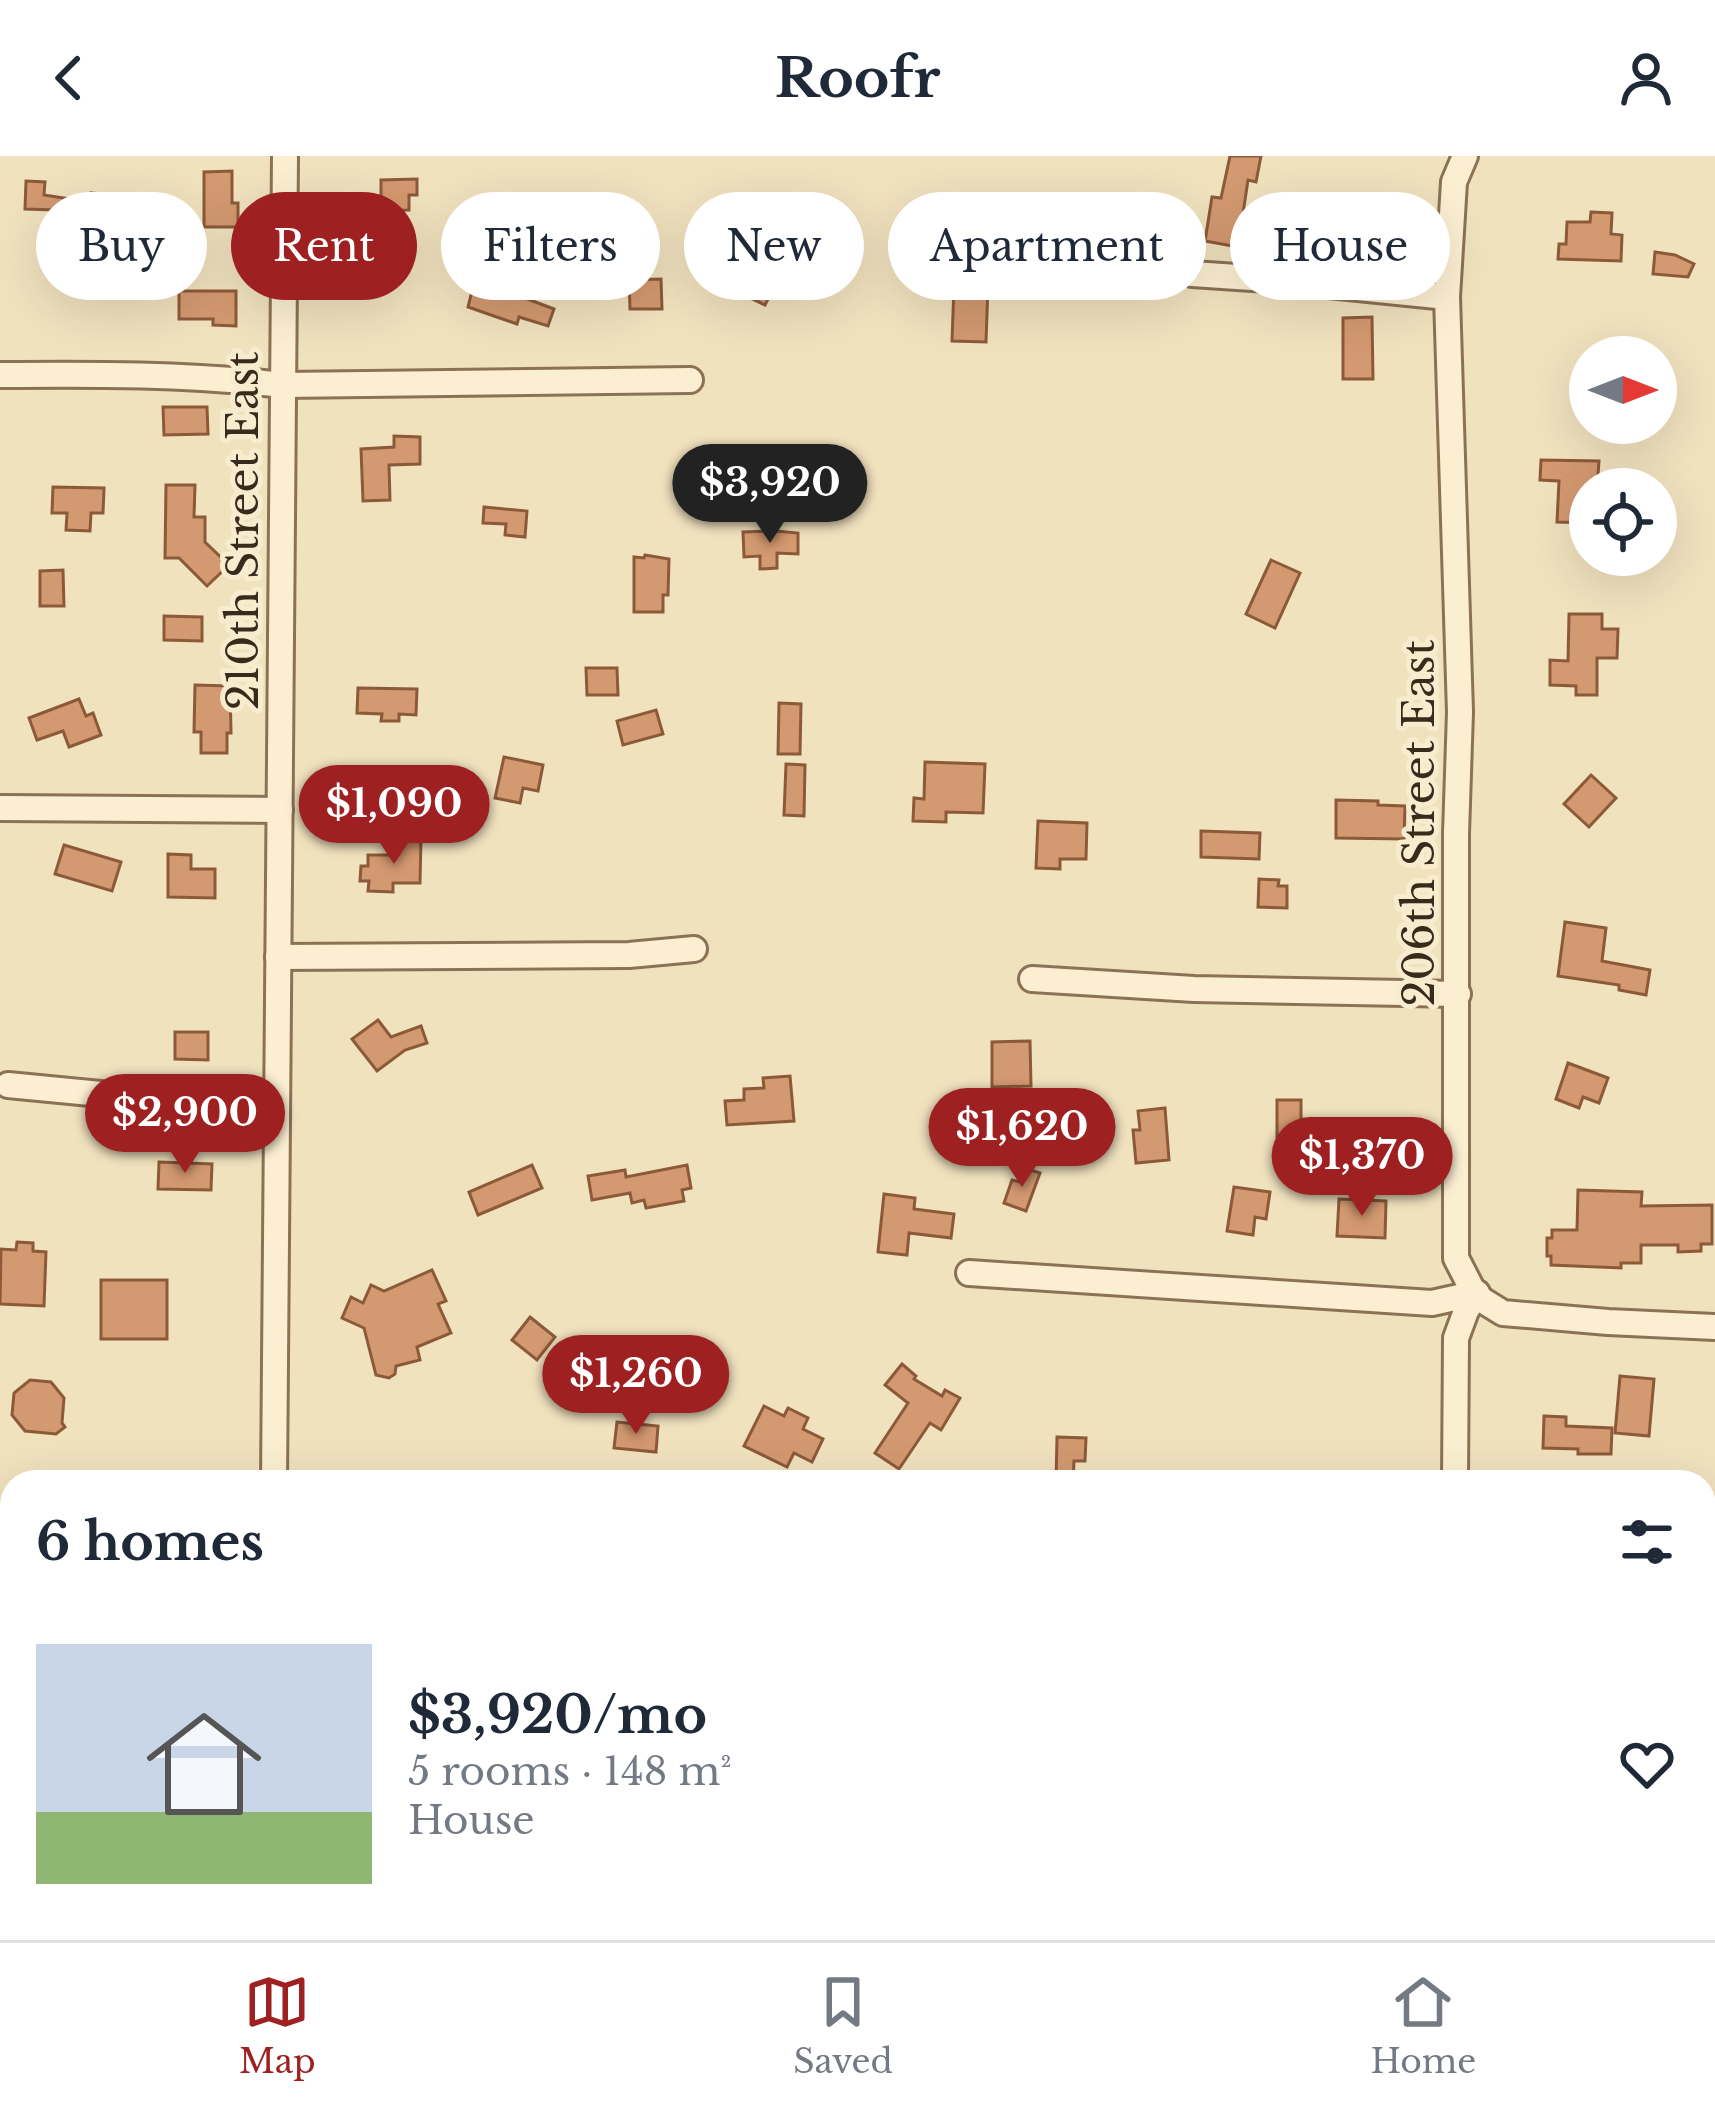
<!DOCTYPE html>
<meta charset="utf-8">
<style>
:root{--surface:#fff;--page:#f2f2f3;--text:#1f2937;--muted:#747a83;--line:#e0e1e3;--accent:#9f2021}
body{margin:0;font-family:"Libre Baskerville",serif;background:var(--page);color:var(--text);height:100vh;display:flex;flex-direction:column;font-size:45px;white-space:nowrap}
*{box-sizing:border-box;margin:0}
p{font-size:39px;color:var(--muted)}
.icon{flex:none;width:66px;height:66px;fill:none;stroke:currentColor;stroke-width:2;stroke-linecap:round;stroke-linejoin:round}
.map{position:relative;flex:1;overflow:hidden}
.drawer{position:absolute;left:0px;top:1314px;width:1716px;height:471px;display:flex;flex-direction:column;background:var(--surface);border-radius:36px 36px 0 0;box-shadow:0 12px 48px #0002}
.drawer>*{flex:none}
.banner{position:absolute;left:36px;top:36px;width:1644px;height:108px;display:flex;gap:24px}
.needle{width:78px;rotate:90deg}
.fabs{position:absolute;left:1569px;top:180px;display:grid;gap:24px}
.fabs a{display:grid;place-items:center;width:108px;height:108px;border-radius:50%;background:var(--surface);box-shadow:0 12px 48px #0002;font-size:60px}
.price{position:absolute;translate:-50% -102px;padding:0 27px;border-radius:42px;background:var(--accent);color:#fff;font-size:39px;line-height:78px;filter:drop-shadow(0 3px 6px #0008)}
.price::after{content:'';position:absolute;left:50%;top:72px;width:36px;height:27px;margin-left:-18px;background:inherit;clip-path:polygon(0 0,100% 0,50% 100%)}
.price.current{background:#222;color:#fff}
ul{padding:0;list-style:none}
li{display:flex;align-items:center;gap:36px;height:300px;padding:0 36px}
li+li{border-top:3px solid var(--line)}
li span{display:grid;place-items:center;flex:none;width:336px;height:240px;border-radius:0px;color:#555}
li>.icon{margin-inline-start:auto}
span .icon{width:144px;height:144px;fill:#fffc;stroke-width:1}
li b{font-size:51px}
h2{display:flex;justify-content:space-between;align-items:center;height:144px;padding:0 36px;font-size:51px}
.tag{padding:0 42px;border-radius:54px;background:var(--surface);box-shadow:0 12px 48px #0002;font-size:42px;line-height:108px}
.tag.current{background:var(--accent);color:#fff}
header{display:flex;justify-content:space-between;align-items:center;height:156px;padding:0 36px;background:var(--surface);font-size:54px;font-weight:700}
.tab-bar{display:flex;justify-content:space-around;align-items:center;height:168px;border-top:3px solid var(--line);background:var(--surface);font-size:33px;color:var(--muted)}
.tab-bar a{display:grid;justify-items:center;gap:6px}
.tab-bar .current{color:var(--accent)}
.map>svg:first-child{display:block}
.green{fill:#c9d091}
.building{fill:#d39970;stroke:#8c5a39;stroke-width:3}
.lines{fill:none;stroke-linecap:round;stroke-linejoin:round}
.minor-casing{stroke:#8b7255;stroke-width:30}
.major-casing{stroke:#583f2a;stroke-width:36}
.minor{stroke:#fcefd1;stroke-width:24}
.major{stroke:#f9d891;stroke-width:30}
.labels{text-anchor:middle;stroke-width:10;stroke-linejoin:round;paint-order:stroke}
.street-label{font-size:42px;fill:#392a1b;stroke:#f8ecce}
</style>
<header><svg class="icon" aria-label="back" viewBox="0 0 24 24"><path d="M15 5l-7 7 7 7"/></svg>Roofr<svg class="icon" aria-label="person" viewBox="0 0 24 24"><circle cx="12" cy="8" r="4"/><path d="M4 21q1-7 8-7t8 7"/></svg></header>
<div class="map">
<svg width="1715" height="1784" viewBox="0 0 1715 1784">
<rect width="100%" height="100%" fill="#f1e2be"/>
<!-- green -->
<polygon class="green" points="336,1773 909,1773 929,1784 349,1784"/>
<!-- building -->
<g class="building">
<polygon points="1230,0 1261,0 1256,26 1248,24 1238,91 1205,85 1212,41 1221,42"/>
<polygon points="232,15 232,47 238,47 238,71 204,71 204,16"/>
<polygon points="417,23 417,39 409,39 409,54 381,55 381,24"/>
<polygon points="26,25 45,26 44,39 90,46 91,37 110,39 106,70 79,66 78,71 53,67 55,54 25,53"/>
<polygon points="1591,56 1612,57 1611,78 1622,79 1621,105 1558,103 1559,88 1566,88 1567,66 1590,66"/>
<polygon points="1655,96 1675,99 1694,108 1688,121 1653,118"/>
<polygon points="758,105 782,116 765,149 742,138"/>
<polygon points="489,119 517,126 514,138 554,153 548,170 519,161 517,168 468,151 474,127 486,130"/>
<polygon points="661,123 662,153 630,153 629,124"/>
<polygon points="954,130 988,130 986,186 952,185"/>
<polygon points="179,135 236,135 236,170 213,169 213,163 179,163"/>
<polygon points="1372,161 1373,223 1343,223 1343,162"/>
<polygon points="163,251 207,251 208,278 164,279"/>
<polygon points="394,280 420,281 420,308 389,309 390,344 363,345 361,293 394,291"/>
<polygon points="1541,304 1599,305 1597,333 1590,333 1590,367 1557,366 1559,325 1540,324"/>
<polygon points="166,329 195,329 194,361 205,361 205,386 229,409 207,430 179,402 165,402"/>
<polygon points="53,331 104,332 103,357 91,357 90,375 66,374 67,357 52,357"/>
<polygon points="484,351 527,355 525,381 505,379 506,368 483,367"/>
<polygon points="776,375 798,377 798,398 777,397 777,412 760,413 760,400 744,401 743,376"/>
<polygon points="645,399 669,403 668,439 663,439 663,456 634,456 634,401 644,402"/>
<polygon points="1271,404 1300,417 1275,472 1246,458"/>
<polygon points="63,414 64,450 40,450 40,415"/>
<polygon points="1569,458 1602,458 1602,473 1618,473 1617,502 1597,502 1597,539 1576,539 1576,530 1550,529 1550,504 1568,505"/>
<polygon points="164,460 202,461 202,485 164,484"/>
<polygon points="586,512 617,512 618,539 587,539"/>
<polygon points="195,529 230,530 231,577 227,577 227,597 201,597 201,576 194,576"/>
<polygon points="358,532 417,533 416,559 399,558 399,565 381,565 382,558 357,557"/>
<polygon points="79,543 86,560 93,557 101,579 69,591 63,575 37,584 29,562"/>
<polygon points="779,547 801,548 800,598 778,598"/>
<polygon points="656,554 663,578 623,589 617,565"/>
<polygon points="504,601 543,609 538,635 523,632 520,647 495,642"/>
<polygon points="925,606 985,608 983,657 946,656 946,666 913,665 914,642 924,643"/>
<polygon points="786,608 805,609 804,660 784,659"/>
<polygon points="1591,619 1616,642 1589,671 1564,648"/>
<polygon points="1336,644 1378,645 1378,649 1405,650 1404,683 1336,682"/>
<polygon points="1038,665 1087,667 1086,703 1060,703 1060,713 1036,712"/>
<polygon points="1201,675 1260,677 1259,703 1201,701"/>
<polygon points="398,682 421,682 420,727 393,727 393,736 368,735 369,725 360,725 361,710 368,710 368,699 397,699"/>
<polygon points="64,689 121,706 112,735 55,718"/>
<polygon points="168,698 191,699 191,713 215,713 215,742 168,741"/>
<polygon points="1259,723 1279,724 1278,730 1287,730 1287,752 1258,751"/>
<polygon points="1565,766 1606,772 1602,805 1650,814 1646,839 1619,834 1619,829 1558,820"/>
<polygon points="378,864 391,881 421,870 427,887 405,894 377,915 352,883"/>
<polygon points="175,876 208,876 208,904 175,903"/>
<polygon points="1030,885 1031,930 992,931 992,886"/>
<polygon points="1568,907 1608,922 1599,947 1583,941 1579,952 1556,943"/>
<polygon points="790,920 794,965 727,969 725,945 744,944 744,933 764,932 763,922"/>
<rect x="1277" y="944" width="24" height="37"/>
<polygon points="1165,952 1169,1004 1136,1007 1133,974 1140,974 1138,955"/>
<polygon points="159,1006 212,1008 211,1034 158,1033"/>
<polygon points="532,1009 542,1032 478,1059 469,1036"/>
<polygon points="687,1009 691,1032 682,1034 684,1045 646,1052 644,1044 632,1047 630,1037 592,1044 588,1020 625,1014 626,1021"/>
<polygon points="1024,1012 1040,1017 1026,1055 1004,1047 1012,1024 1020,1026"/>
<polygon points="1234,1031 1270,1036 1266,1063 1255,1061 1253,1079 1227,1075"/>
<polygon points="1578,1034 1642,1036 1641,1050 1712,1049 1712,1088 1701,1088 1701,1095 1678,1096 1678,1089 1641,1089 1641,1107 1621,1107 1621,1112 1551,1109 1551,1100 1547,1100 1547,1082 1552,1082 1552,1074 1577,1074"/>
<polygon points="884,1038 915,1042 914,1053 954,1058 951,1082 909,1077 907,1099 878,1096"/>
<polygon points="1339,1043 1386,1045 1385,1082 1337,1080"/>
<polygon points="17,1086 33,1087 33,1095 46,1096 44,1150 0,1148 1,1093 16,1094"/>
<polygon points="432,1114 446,1145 438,1148 451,1177 417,1191 420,1204 396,1210 395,1218 389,1222 376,1219 364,1172 342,1162 351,1141 363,1147 371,1129 384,1135"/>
<rect x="101" y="1124" width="66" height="59"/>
<polygon points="530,1161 555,1181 537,1204 512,1184"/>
<polygon points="902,1208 916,1220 914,1223 942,1240 945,1234 960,1242 941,1274 930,1267 899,1313 875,1297 908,1247 885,1229"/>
<polygon points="1620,1220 1654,1223 1649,1280 1615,1277"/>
<polygon points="30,1224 51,1226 64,1242 62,1267 65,1271 56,1278 25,1275 12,1259 14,1237"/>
<polygon points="764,1250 784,1260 788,1252 808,1262 803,1273 823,1283 812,1306 794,1297 787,1311 744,1290"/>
<polygon points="1544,1260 1566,1261 1566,1270 1612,1272 1611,1298 1578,1298 1578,1293 1543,1292"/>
<polygon points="617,1266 658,1270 656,1296 614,1292"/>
<polygon points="1057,1281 1086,1282 1085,1305 1074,1305 1073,1326 1056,1326"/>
</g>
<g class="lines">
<!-- minor casing -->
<g class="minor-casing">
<g id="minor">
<polyline points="1465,0 1454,26 1447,141 1460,556 1456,678 1456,1102 1472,1133 1482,1144 1503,1157 1608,1166 1715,1171"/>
<polyline points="1192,118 1267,123 1447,141"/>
<path d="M0,219C94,218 189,218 283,229L690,224"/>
<polyline points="0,652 280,654"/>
<polyline points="278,801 629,799 694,793"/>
<polyline points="1032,823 1194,833 1458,838"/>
<polyline points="8,929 276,955"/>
<polyline points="969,1117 1432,1147 1477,1137"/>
<polyline points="274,1326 285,0"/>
<polyline points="1455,1326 1456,1182 1466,1155 1477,1137"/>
<polyline points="271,1773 271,1784"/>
</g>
</g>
<!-- major casing -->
<g class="major-casing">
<g id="major">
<polyline points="0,1693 12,1693"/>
<polyline points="953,1773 967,1784"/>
</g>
</g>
<!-- minor -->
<use href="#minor" class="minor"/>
<!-- major -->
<use href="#major" class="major"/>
</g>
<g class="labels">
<!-- street labels -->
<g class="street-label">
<text transform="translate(243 375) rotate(-90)" y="15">210th Street East</text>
<text transform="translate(1419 667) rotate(-90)" y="15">206th Street East</text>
</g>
</g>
</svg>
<div class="fabs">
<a><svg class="needle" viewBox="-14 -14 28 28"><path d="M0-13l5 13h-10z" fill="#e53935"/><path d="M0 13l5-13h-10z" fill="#747a83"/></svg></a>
<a><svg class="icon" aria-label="locate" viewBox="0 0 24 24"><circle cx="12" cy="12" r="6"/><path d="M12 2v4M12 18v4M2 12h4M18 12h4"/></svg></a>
</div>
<b class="price current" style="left:770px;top:390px">$3,920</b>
<b class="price" style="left:394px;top:711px">$1,090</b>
<b class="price" style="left:185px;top:1020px">$2,900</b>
<b class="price" style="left:1022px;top:1034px">$1,620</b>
<b class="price" style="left:1362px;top:1063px">$1,370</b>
<b class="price" style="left:636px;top:1281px">$1,260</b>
<div class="banner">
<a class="tag">Buy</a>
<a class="tag current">Rent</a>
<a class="tag">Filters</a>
<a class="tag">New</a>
<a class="tag">Apartment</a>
<a class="tag">House</a>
</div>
<section class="drawer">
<h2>6 homes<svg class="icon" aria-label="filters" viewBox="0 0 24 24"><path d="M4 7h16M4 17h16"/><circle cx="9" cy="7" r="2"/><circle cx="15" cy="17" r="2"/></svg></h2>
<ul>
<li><span style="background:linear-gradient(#c9d6e8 70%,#8fb573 0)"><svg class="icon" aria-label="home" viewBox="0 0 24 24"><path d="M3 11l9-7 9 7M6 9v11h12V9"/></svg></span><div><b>$3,920/mo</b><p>5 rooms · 148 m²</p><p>House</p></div><svg class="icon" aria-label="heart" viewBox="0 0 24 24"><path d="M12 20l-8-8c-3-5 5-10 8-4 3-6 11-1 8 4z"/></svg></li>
</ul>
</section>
</div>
<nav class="tab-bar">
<a class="current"><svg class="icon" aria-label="map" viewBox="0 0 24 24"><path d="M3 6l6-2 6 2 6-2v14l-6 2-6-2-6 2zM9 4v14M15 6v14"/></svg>Map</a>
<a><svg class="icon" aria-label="saved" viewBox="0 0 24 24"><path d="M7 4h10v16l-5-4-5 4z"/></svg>Saved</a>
<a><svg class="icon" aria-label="home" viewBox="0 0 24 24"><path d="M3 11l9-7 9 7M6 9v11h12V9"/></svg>Home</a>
</nav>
